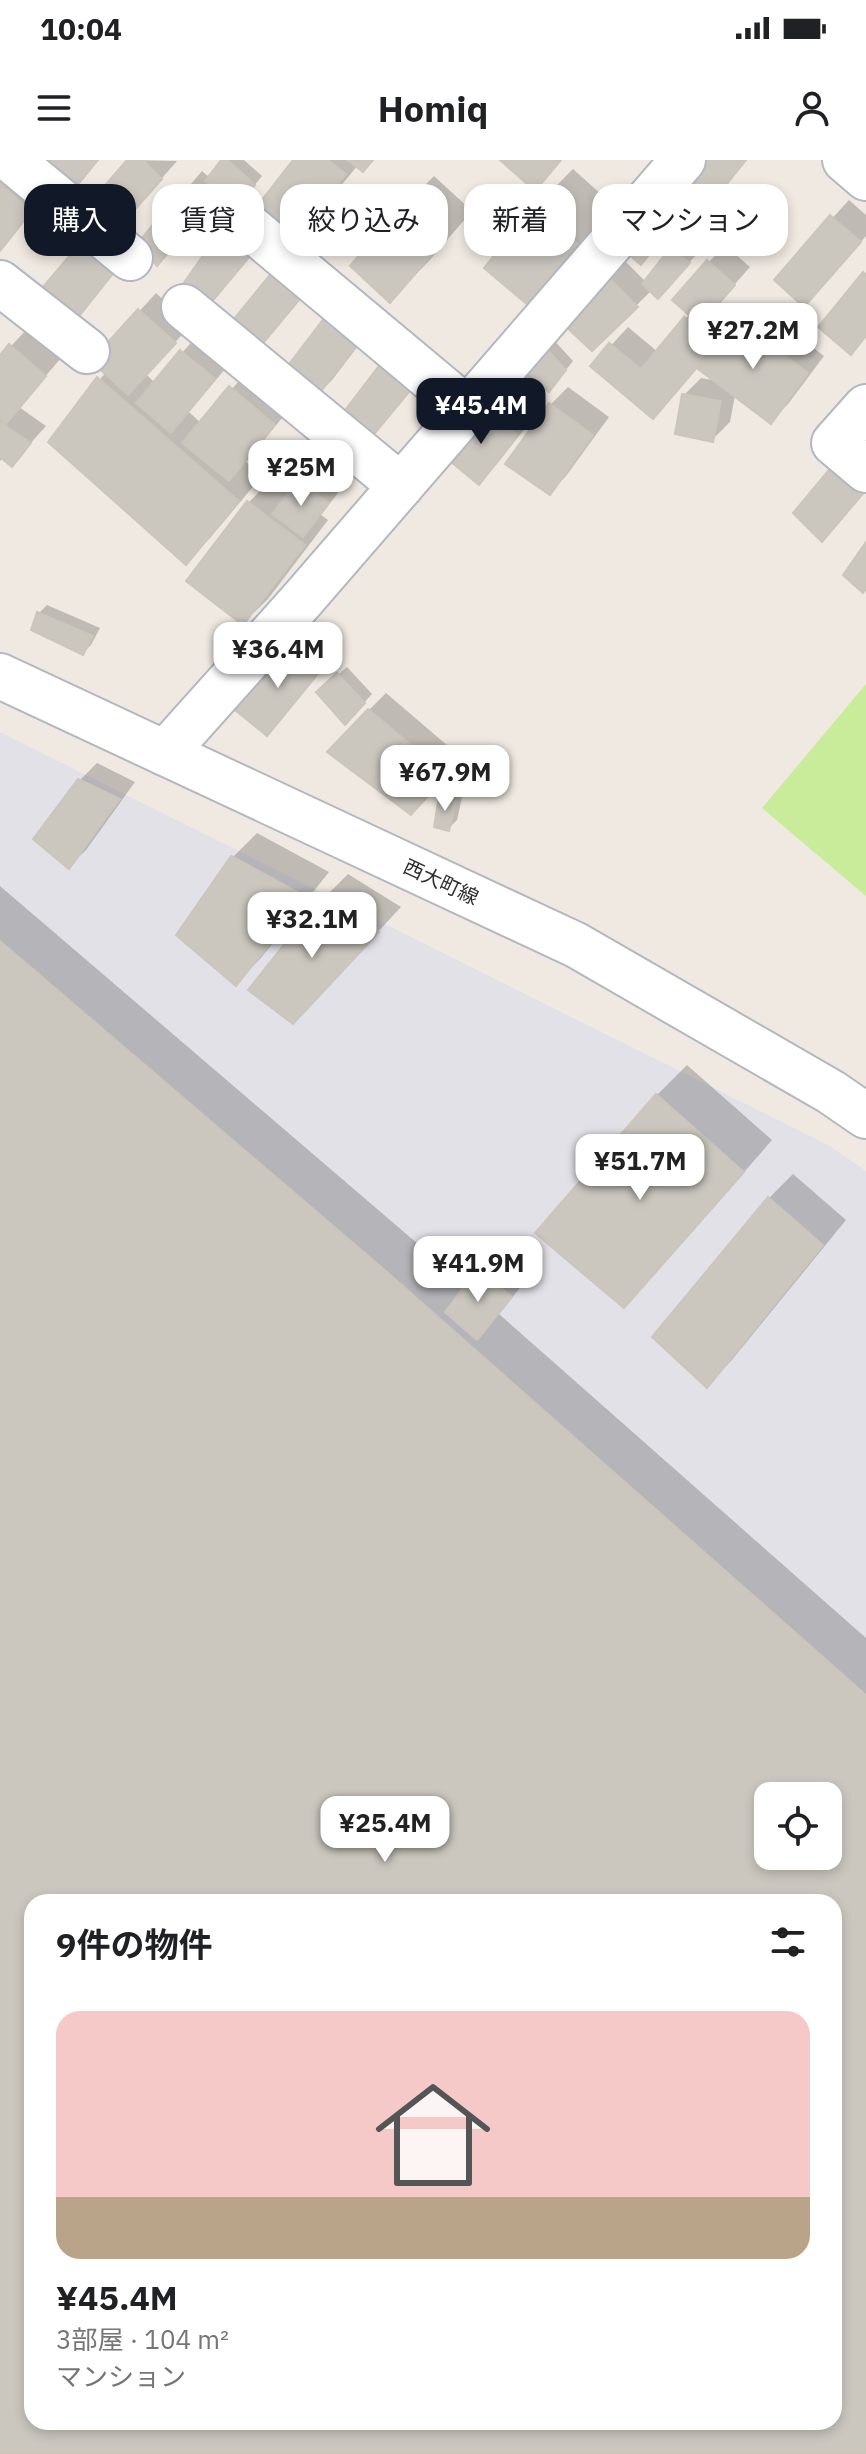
<!DOCTYPE html>
<html lang="ja">
<meta charset="utf-8">
<style>
:root{--surface:#fff;--page:#f2f2f2;--text:#202124;--muted:#757577;--line:#e0e0e0;--accent:#111827}
body{margin:0;font-family:"IBM Plex Sans","Noto Sans JP",sans-serif;background:var(--page);color:var(--text);height:100vh;display:flex;flex-direction:column;font-size:30px;white-space:nowrap}
*{box-sizing:border-box;margin:0}
p{font-size:26px;color:var(--muted)}
.icon{flex:none;width:44px;height:44px;fill:none;stroke:currentColor;stroke-width:2;stroke-linecap:round;stroke-linejoin:round}
.map{position:relative;flex:1;overflow:hidden}
.details{position:absolute;left:24px;top:1734px;width:818px;height:536px;display:flex;flex-direction:column;background:var(--surface);border-radius:24px;box-shadow:0 4px 12px #0003}
.details>*{flex:none}
.banner{position:absolute;left:24px;top:24px;width:818px;height:72px;display:flex;gap:16px}
.tools{position:absolute;left:754px;top:1622px;display:grid;gap:16px}
.tools a{display:grid;place-items:center;width:88px;height:88px;border-radius:16px;background:var(--surface);box-shadow:0 4px 12px #0003;font-size:40px}
.price{position:absolute;translate:-50% -68px;padding:0 18px;border-radius:16px;background:#fff;color:#222;font-size:26px;line-height:52px;filter:drop-shadow(0 2px 4px #0008)}
.price::after{content:'';position:absolute;left:50%;top:48px;width:24px;height:18px;margin-left:-12px;background:inherit;clip-path:polygon(0 0,100% 0,50% 100%)}
.price.on{background:var(--accent);color:#fff}
ul{padding:0;list-style:none}
li{display:grid;align-content:center;gap:16px;height:424px;padding:0 32px}
li+li{border-top:2px solid var(--line)}
li span{display:grid;place-items:center;height:248px;border-radius:24px;color:#555}
li>.icon{margin-inline-start:auto}
span .icon{width:144px;height:144px;fill:#fffc;stroke-width:1}
li b{font-size:34px}
h2{display:flex;justify-content:space-between;align-items:center;height:96px;padding:0 32px;font-size:34px}
.pill{padding:0 28px;border-radius:24px;background:var(--surface);box-shadow:0 4px 12px #0003;font-size:28px;line-height:72px}
.pill.on{background:var(--accent);color:#fff}
.status{display:flex;justify-content:space-between;align-items:center;height:56px;padding:0 40px;background:var(--surface);direction:ltr}
.status svg{height:22px;fill:currentColor}
header{display:flex;justify-content:space-between;align-items:center;height:104px;padding:0 32px;background:var(--surface);font-size:36px;font-weight:800}
.map>svg:first-child{display:block}
.industrial{fill:#e3e1e8;fill-rule:evenodd}
.pitch{fill:#c9ec9a}
.shadow{fill:#0003;fill-rule:evenodd}
.building{fill:#cbc7bf;stroke:#cbc5ba;stroke-width:2;fill-rule:evenodd}
.lines{fill:none;stroke-linecap:round;stroke-linejoin:round}
.minor-casing{stroke:#b4b7c1;stroke-width:48}
.minor{stroke:#fff;stroke-width:44}
.labels{text-anchor:middle;stroke-width:8;stroke-linejoin:round;paint-order:stroke}
.street-label{font-size:20px;fill:#2e2e2e;stroke:#fff}
</style>
<div class="status"><b>10:04</b><svg viewBox="0 0 49 12"><path d="M0 12V9h3v3zM5 12V6h3v6zM10 12V3h3v9zM15 12V0h3v12zM26 1h20v11H26zM47 4h2v5h-2z"/></svg></div>
<header><svg class="icon" aria-label="menu" viewBox="0 0 24 24"><path d="M4 6h16M4 12h16M4 18h16"/></svg>Homiq<svg class="icon" aria-label="person" viewBox="0 0 24 24"><circle cx="12" cy="8" r="4"/><path d="M4 21q1-7 8-7t8 7"/></svg></header>
<div class="map">
<svg width="866" height="2294" viewBox="0 0 866 2294">
<rect width="100%" height="100%" fill="#efe9e1"/>
<!-- industrial -->
<path class="industrial" d="M0,572L830,986L866,1011V2294H0ZM768,1636H828V1696H768ZM32,1742H834V2262H32Z"/>
<!-- pitch -->
<polygon class="pitch" points="866,524 866,736 762,648"/>
<!-- shadow -->
<g class="shadow">
<polygon points="129,0 177,1 133,51"/>
<polygon points="224,0 244,0 262,16 245,37 220,31 157,103 140,84 202,11 210,18"/>
<polygon points="296,0 373,0 358,5 326,44 288,82 273,70 209,142 252,56"/>
<polygon points="691,0 747,0 701,53 717,66 694,92 697,94 666,128 652,130 592,189 565,163 622,98 646,122 679,82 688,57 697,49"/>
<polygon points="573,9 613,45 567,105 529,143 535,47"/>
<polygon points="434,16 472,51 428,102 390,140 353,106 396,54"/>
<polygon points="0,19 47,34 0,91"/>
<polygon points="670,36 686,47 649,94"/>
<polygon points="849,40 866,55 866,76 821,127 776,120"/>
<polygon points="100,65 135,88 72,162"/>
<polygon points="725,85 750,107 712,150 732,167 754,143 824,196 788,244 771,261 735,235 730,262 713,279 684,235 701,218 717,221 698,207 653,257 592,206 628,167 658,192 690,154 709,102"/>
<polygon points="156,133 191,165 146,214 155,223 198,175 231,202 189,252 201,263 248,211 291,247 246,302 262,316 210,378 186,402 50,281 106,212 94,201"/>
<polygon points="326,158 371,169 332,220 315,237"/>
<polygon points="27,169 61,198 19,247 46,266 12,304 4,297 0,301 0,198"/>
<polygon points="551,177 573,201 557,221 545,225 537,235 510,228"/>
<polygon points="568,227 609,257 566,316 550,333 508,303 551,244"/>
<polygon points="501,232 534,257 496,305 479,322 447,296"/>
<polygon points="340,278 320,306 344,325 321,355 328,360 268,439 243,463 249,342 273,318 291,332"/>
<polygon points="47,445 100,468 91,485 83,493 39,453"/>
<polygon points="309,467 336,492 266,574 292,484"/>
<polygon points="347,507 372,534 353,555 327,524"/>
<polygon points="386,533 462,598 427,635 369,550"/>
<polygon points="97,603 135,622 86,690 69,706 80,620"/>
<polygon points="449,629 463,633 457,660 449,668 441,637"/>
<polygon points="257,673 329,712 260,799 236,823 233,697"/>
<polygon points="348,714 401,747 317,837 324,738"/>
<path d="M0,726L467,1126L496,1093L527,1119L499,1154L866,1478V2294H0ZM768,1636H828V1696H768ZM32,1742H834V2262H32Z"/>
<polygon points="687,905 772,980 654,1115 624,1145 657,935"/>
<polygon points="793,1014 846,1060 731,1201 707,1225 769,1038"/>
</g>
<!-- building -->
<g class="building">
<polygon points="50,0 98,0 75,28 48,3"/>
<polygon points="127,0 143,0 162,19 116,71 88,45"/>
<polygon points="221,0 228,0 255,25 237,48 205,21"/>
<polygon points="293,0 328,0 346,14 288,85 251,54"/>
<polygon points="347,0 373,0 363,12"/>
<polygon points="500,0 561,0 535,31"/>
<polygon points="689,0 746,0 702,55 667,27"/>
<polygon points="0,23 31,52 0,91"/>
<polygon points="184,27 207,47 157,106 137,84"/>
<polygon points="660,42 679,56 641,105 624,90"/>
<polygon points="534,46 577,84 529,146 484,108"/>
<polygon points="394,53 435,91 390,143 350,106"/>
<polygon points="830,55 861,82 804,147 774,120"/>
<polygon points="687,56 710,75 694,96 672,78"/>
<polygon points="225,64 256,89 209,145 183,124"/>
<polygon points="82,81 119,106 72,165 37,134"/>
<polygon points="670,88 690,103 658,139 642,124"/>
<polygon points="707,100 735,125 700,165 672,140"/>
<polygon points="274,110 304,134 255,193 229,165"/>
<polygon points="863,112 866,115 866,176 851,195 818,167"/>
<polygon points="604,113 638,147 592,191 562,163"/>
<polygon points="138,149 176,183 128,235 91,201"/>
<polygon points="325,157 355,187 315,239 283,212"/>
<polygon points="684,157 716,185 653,259 590,206 609,183 641,209"/>
<polygon points="735,158 808,213 771,264 698,209"/>
<polygon points="9,184 46,216 6,264 0,259 0,195"/>
<polygon points="542,184 566,210 549,232 524,208"/>
<polygon points="180,190 215,219 171,273 136,243"/>
<polygon points="382,202 414,226 370,279 342,254"/>
<polygon points="518,211 541,232 529,246 507,228"/>
<polygon points="97,217 239,341 186,405 48,282"/>
<polygon points="229,226 275,265 229,321 182,283"/>
<polygon points="682,234 721,241 713,282 675,274"/>
<polygon points="549,243 593,275 550,335 505,304"/>
<polygon points="483,247 518,275 479,325 444,296"/>
<polygon points="0,262 31,283 12,307 0,297"/>
<polygon points="312,272 333,287 315,314 297,299"/>
<polygon points="834,304 866,330 822,382 793,353"/>
<polygon points="299,319 329,343 303,377 272,354"/>
<polygon points="247,341 305,385 243,465 186,421"/>
<polygon points="866,382 866,429 863,433 843,415"/>
<polygon points="37,452 93,476 83,495 31,470"/>
<polygon points="291,483 321,510 267,576 235,550"/>
<polygon points="337,513 365,543 345,565 316,532"/>
<polygon points="368,549 447,615 411,655 327,592"/>
<polygon points="78,619 120,639 69,709 33,679"/>
<polygon points="439,636 456,641 449,671 434,667"/>
<polygon points="231,696 307,737 236,826 176,775"/>
<polygon points="322,737 379,772 293,864 248,830"/>
<path d="M0,781L387,1112L866,1535V2294H0ZM768,1636H828V1696H768ZM32,1742H834V2262H32Z"/>
<polygon points="656,934 744,1012 624,1148 535,1073"/>
<polygon points="768,1037 823,1085 707,1228 652,1177"/>
<polygon points="478,1108 512,1137 477,1180 445,1152"/>
</g>
<g class="lines">
<!-- minor casing -->
<g class="minor-casing">
<g id="minor">
<polyline points="11,0 130,98"/>
<polyline points="845,0 866,18"/>
<polyline points="248,66 467,249"/>
<polyline points="0,123 87,191"/>
<polyline points="184,147 401,326"/>
<polyline points="866,247 834,283 866,310"/>
<polyline points="0,516 576,785 831,932 866,956"/>
<polyline points="165,593 302,440 683,0"/>
</g>
</g>
<!-- minor -->
<use href="#minor" class="minor"/>
</g>
<g class="labels">
<!-- street labels -->
<g class="street-label">
<text transform="translate(441 722) rotate(25)" y="7">西大町線</text>
</g>
</g>
</svg>
<div class="tools">
<a><svg class="icon" aria-label="locate" viewBox="0 0 24 24"><circle cx="12" cy="12" r="6"/><path d="M12 2v4M12 18v4M2 12h4M18 12h4"/></svg></a>
</div>
<b class="price" style="left:753px;top:211px">¥27.2M</b>
<b class="price on" style="left:481px;top:286px">¥45.4M</b>
<b class="price" style="left:301px;top:348px">¥25M</b>
<b class="price" style="left:278px;top:530px">¥36.4M</b>
<b class="price" style="left:445px;top:653px">¥67.9M</b>
<b class="price" style="left:312px;top:800px">¥32.1M</b>
<b class="price" style="left:640px;top:1042px">¥51.7M</b>
<b class="price" style="left:478px;top:1144px">¥41.9M</b>
<b class="price" style="left:385px;top:1704px">¥25.4M</b>
<div class="banner">
<a class="pill on">購入</a>
<a class="pill">賃貸</a>
<a class="pill">絞り込み</a>
<a class="pill">新着</a>
<a class="pill">マンション</a>
</div>
<section class="details">
<h2>9件の物件<svg class="icon" aria-label="filters" viewBox="0 0 24 24"><path d="M4 7h16M4 17h16"/><circle cx="9" cy="7" r="2"/><circle cx="15" cy="17" r="2"/></svg></h2>
<ul>
<li><span style="background:linear-gradient(#f6c9c9 75%,#b9a48a 0)"><svg class="icon" aria-label="home" viewBox="0 0 24 24"><path d="M3 11l9-7 9 7M6 9v11h12V9"/></svg></span><div><b>¥45.4M</b><p>3部屋 · 104 m²</p><p>マンション</p></div></li>
</ul>
</section>
</div>
